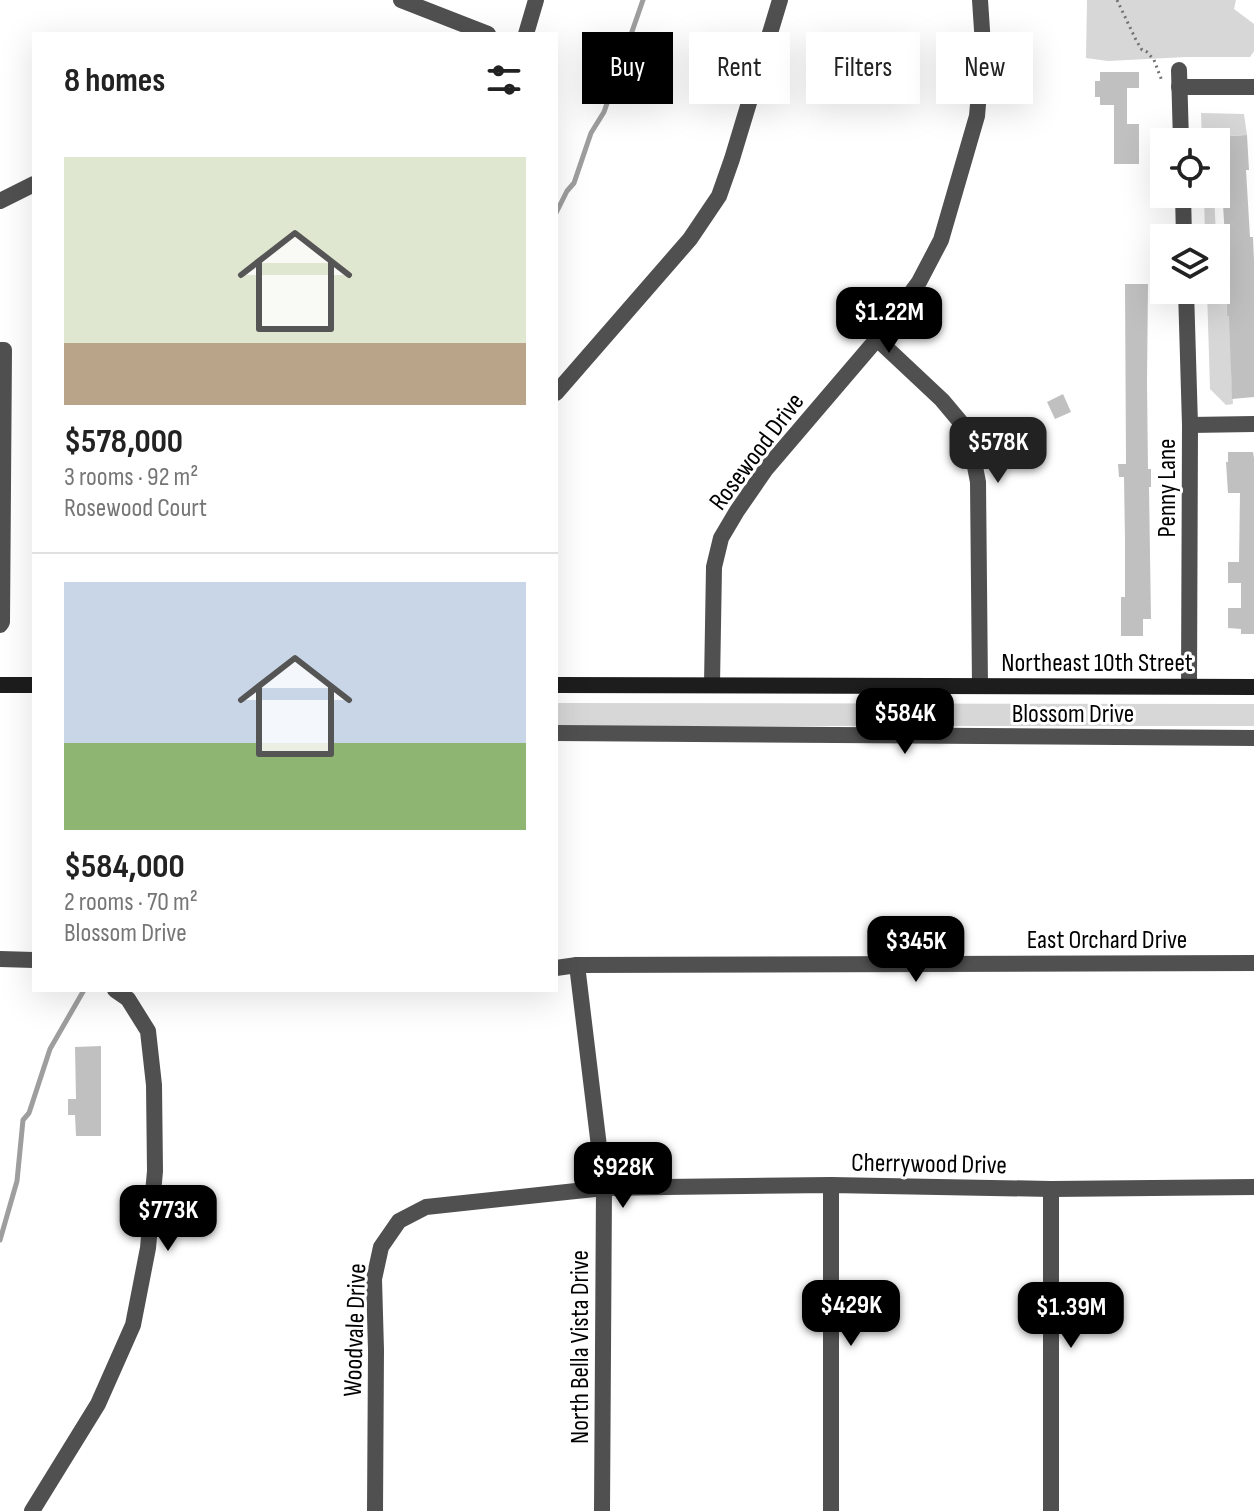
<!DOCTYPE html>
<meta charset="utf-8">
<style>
:root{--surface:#fff;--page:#f2f2f2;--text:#222;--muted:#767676;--line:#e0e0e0;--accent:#000}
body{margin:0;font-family:"Sofia Sans Condensed",sans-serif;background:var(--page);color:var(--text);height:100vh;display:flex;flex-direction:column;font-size:30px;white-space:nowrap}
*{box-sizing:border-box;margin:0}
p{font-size:26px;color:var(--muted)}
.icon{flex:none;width:44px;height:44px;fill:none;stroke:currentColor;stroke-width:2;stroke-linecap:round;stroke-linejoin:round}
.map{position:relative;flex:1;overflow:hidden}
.sheet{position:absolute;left:32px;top:32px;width:526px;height:960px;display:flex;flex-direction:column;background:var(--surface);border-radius:0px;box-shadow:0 8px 32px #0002}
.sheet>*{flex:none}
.hud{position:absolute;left:582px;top:32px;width:552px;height:72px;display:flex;gap:16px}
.buttons{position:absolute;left:1150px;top:128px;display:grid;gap:16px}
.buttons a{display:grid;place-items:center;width:80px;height:80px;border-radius:0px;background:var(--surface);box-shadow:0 8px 32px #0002;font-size:40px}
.price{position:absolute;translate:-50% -68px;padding:0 18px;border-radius:16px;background:var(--accent);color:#fff;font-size:26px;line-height:52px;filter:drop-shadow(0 2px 4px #0008)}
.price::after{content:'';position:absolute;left:50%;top:48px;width:24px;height:18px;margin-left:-12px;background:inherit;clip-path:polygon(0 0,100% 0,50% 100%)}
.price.current{background:#222;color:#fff}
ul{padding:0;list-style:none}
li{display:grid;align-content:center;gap:16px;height:424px;padding:0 32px}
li+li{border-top:2px solid var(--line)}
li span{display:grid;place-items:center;height:248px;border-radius:0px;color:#555}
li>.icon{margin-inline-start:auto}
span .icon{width:144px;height:144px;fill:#fffc;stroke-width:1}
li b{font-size:34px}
h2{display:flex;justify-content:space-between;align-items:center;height:96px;padding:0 32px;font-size:34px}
.chip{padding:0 28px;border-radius:0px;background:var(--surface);box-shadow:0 8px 32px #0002;font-size:28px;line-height:72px}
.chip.current{background:var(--accent);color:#fff}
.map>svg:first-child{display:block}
.green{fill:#d7d7d7}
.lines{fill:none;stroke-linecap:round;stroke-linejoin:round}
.stream{stroke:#9e9e9e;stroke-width:5}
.building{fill:#c0c0c0}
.path{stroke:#727272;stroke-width:3;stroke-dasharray:2 4;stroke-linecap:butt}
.street{stroke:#505050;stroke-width:16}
.secondary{stroke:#1d1d1d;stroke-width:16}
.labels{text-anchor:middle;stroke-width:6;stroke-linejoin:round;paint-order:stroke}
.street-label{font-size:26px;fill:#000;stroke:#fff}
</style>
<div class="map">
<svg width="1254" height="1511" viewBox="0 0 1254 1511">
<rect width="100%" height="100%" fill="#fff"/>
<!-- green -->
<g class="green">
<polygon points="1087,0 1236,0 1234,9 1254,24 1254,51 1250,57 1186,57 1108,61 1086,58"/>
<polygon points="1201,113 1244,114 1247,135 1212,137 1211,142 1202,142"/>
<polygon points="1204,194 1214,194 1217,256 1224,258 1225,276 1254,274 1225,291 1227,316 1238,316 1231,373 1233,404 1226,405 1210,389 1207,290 1216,290 1216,238 1205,238"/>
<polygon points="556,703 1254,704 1254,726 556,726"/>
</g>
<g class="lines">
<!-- stream -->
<g class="stream">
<polyline points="556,213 567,191 574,183 591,133 604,112 643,0"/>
<polyline points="0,1240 17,1181 23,1120 29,1113 50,1049 84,990"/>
</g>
</g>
<!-- building -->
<g class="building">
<polygon points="1100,72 1139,72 1139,88 1127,88 1127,124 1139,124 1139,164 1114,164 1114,105 1100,105 1100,97 1095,97 1095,81 1100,81"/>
<polygon points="1247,135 1249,170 1246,170 1250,237 1253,237 1254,260 1254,397 1232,399 1229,316 1227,316 1223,239 1225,238 1221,171 1219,171 1217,137"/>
<polygon points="1125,284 1148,284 1147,382 1148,469 1151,469 1151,487 1149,487 1151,619 1143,619 1143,636 1121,636 1121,597 1125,597 1125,540 1124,477 1119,477 1118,464 1126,464"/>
<polygon points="1063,394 1071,412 1055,419 1047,402"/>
<polygon points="1228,452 1253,452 1254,458 1254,634 1241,634 1241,629 1228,628 1228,608 1241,608 1241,583 1228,583 1228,562 1239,562 1240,493 1228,493 1226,462 1228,462"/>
<polygon points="101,1046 101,1136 76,1136 75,1115 68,1115 68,1099 76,1099 75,1047"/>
</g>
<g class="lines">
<!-- path -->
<polyline class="path" points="1117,0 1136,40 1142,50 1147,52 1154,60 1162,81"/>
<!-- street -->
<g class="street">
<polyline points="401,0 488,34"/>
<polyline points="526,34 536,0"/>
<polyline points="1179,70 1181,142"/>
<polyline points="1179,87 1254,87"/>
<polyline points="1183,194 1184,238"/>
<polyline points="0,201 34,184"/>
<polyline points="1186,290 1190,425 1189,686"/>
<polyline points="877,339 942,400 968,431 978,482 980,686"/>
<polyline points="0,350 4,350 2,622 0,625"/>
<polyline points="556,393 690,239 719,196 732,159 780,0"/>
<polyline points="1190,425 1254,424"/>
<polyline points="712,684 714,567 721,538 737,511 766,469 877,339 919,282 941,240 977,116 983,45 980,0"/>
<polyline points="556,733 1254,738"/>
<polyline points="0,959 34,960"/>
<polyline points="577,965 1254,963"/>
<polyline points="556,968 577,965 604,1188 602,1511"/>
<polyline points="831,1185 831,1511"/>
<polyline points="32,1511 98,1404 133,1325 148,1248 155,1171 154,1085 148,1031 128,999 115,990"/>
<polyline points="375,1511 376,1350 374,1279 381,1247 399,1221 426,1207 604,1188 665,1187 831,1185 1051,1189 1254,1187"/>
<polyline points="1051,1511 1051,1189"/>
</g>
<!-- secondary -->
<g class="secondary">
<polyline points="0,685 34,685"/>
<polyline points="556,685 1254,687"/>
</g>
</g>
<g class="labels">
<!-- street labels -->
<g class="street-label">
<text transform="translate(756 451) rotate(-53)" y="9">Rosewood Drive</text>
<text transform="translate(1166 488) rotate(-90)" y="9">Penny Lane</text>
<text x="1097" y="671">Northeast 10th Street</text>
<text x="1073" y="722">Blossom Drive</text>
<text x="1107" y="948">East Orchard Drive</text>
<text transform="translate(929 1163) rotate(1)" y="9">Cherrywood Drive</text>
<text transform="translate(354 1330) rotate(-88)" y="9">Woodvale Drive</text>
<text transform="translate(579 1347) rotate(-90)" y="9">North Bella Vista Drive</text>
</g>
</g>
</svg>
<div class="buttons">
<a><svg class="icon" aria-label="locate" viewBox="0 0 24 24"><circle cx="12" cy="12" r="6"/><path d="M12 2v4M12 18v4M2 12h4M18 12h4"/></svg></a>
<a><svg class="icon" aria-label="layers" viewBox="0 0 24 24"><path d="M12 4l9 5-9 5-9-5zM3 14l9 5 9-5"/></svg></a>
</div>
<b class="price" style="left:889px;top:355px">$1.22M</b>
<b class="price current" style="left:998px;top:485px">$578K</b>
<b class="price" style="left:905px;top:756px">$584K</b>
<b class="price" style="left:916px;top:984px">$345K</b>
<b class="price" style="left:623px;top:1210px">$928K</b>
<b class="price" style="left:168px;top:1253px">$773K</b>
<b class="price" style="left:851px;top:1348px">$429K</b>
<b class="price" style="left:1071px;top:1350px">$1.39M</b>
<div class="hud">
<a class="chip current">Buy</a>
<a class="chip">Rent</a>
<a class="chip">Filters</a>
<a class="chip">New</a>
</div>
<section class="sheet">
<h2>8 homes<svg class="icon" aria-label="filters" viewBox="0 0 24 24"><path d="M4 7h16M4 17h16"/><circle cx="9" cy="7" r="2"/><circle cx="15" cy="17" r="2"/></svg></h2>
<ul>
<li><span style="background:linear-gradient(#dfe7d0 75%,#b9a48a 0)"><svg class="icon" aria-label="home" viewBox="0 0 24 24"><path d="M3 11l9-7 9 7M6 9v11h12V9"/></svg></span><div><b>$578,000</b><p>3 rooms · 92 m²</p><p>Rosewood Court</p></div></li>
<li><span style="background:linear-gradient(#c9d6e8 65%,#8fb573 0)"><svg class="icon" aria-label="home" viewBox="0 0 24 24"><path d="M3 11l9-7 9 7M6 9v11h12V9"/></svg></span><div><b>$584,000</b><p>2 rooms · 70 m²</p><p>Blossom Drive</p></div></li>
</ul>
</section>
</div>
